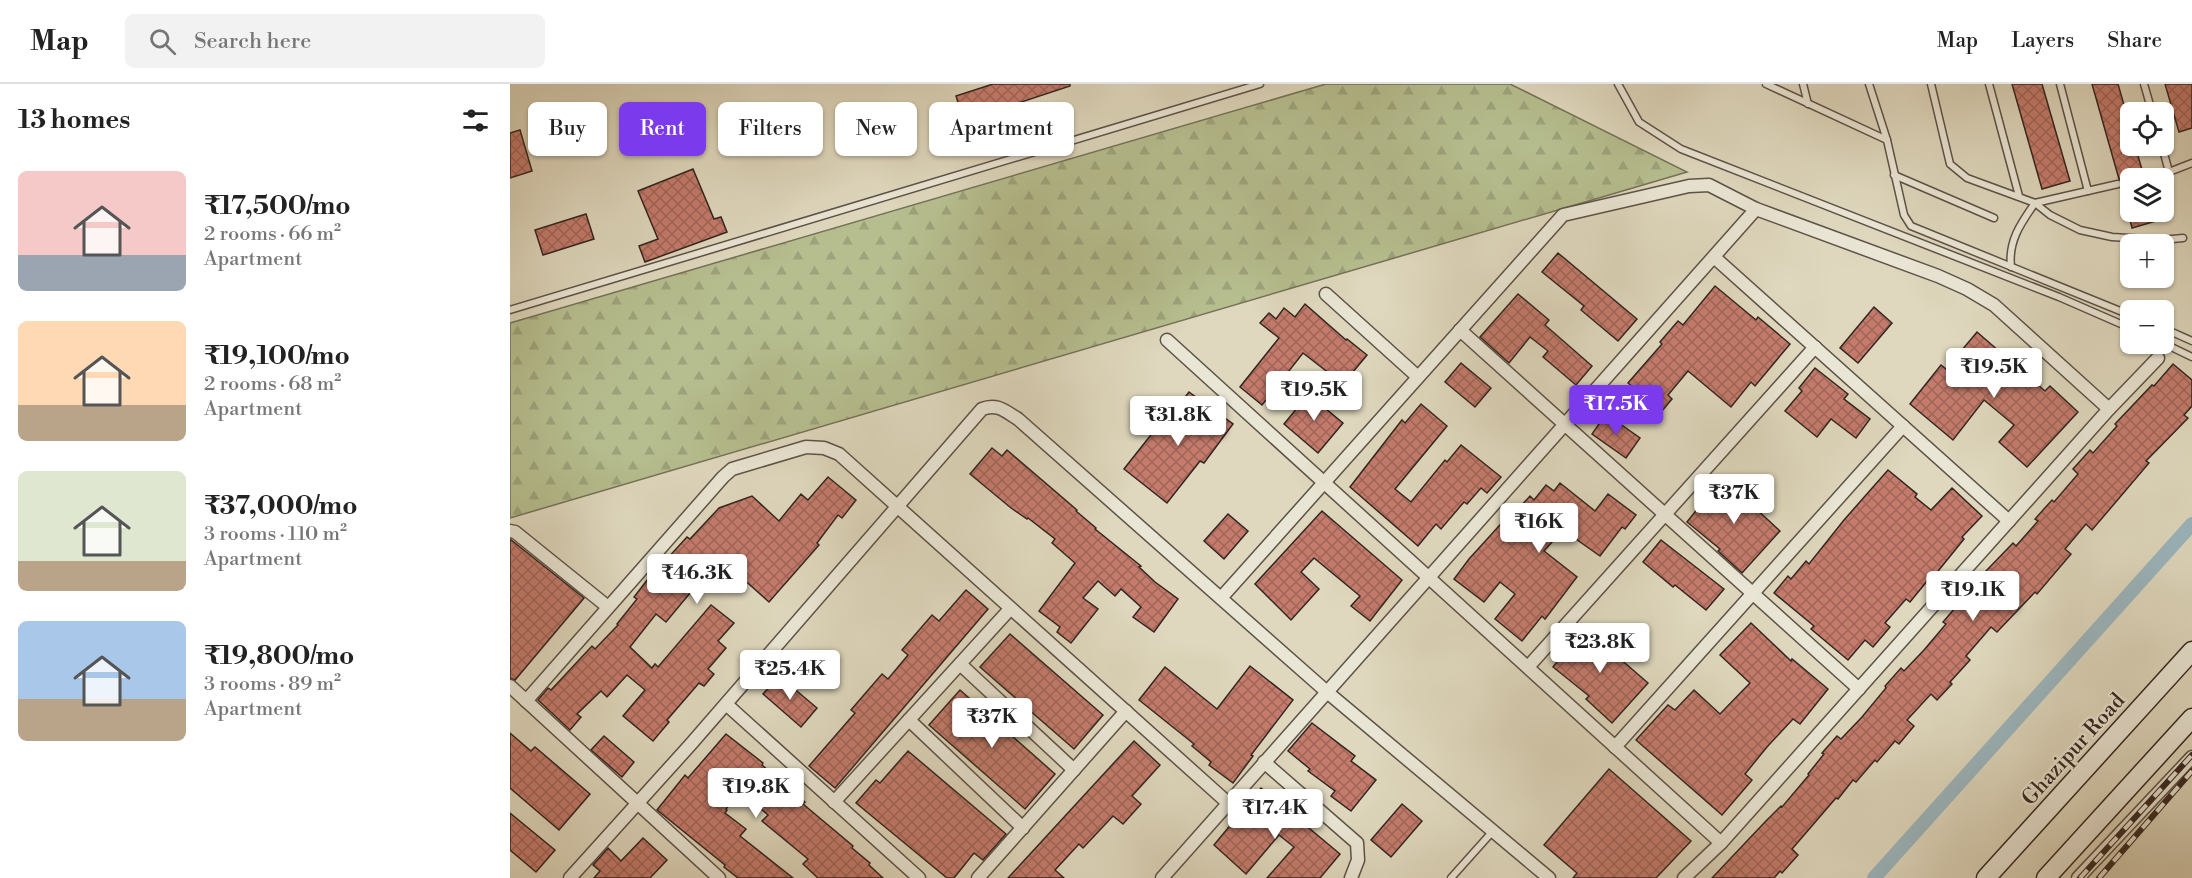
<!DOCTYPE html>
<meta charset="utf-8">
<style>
:root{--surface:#fff;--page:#f2f2f2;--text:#222;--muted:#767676;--line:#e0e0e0;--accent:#7c3aed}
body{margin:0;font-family:"Libre Bodoni",serif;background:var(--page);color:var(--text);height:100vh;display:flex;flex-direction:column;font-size:22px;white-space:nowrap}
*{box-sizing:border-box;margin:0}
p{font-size:20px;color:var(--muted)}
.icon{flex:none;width:33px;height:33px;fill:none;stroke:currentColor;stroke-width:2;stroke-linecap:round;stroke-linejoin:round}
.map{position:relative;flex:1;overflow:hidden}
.details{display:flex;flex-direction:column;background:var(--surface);width:510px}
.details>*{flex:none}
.guide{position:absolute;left:18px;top:18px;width:570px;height:54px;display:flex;gap:12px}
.buttons{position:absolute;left:1610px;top:18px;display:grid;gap:12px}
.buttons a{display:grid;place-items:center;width:54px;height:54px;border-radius:9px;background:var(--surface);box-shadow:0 2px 4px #0004;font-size:30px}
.price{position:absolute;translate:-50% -51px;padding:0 14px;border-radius:6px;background:#fff;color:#222;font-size:20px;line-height:39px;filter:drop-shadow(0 2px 3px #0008)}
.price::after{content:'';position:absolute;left:50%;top:36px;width:18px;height:14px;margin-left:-9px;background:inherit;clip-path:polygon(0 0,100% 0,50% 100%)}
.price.active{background:var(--accent);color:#fff}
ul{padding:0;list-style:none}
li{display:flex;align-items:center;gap:18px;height:150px;padding:0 18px}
li span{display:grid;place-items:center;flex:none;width:168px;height:120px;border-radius:9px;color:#555}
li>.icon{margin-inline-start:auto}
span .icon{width:72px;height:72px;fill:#fffc;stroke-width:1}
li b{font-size:26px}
h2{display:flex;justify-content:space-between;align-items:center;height:72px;padding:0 18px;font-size:26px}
.pill{padding:0 21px;border-radius:9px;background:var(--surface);box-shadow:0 2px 4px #0004;font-size:21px;line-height:54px}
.pill.active{background:var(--accent);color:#fff}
header{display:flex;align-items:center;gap:36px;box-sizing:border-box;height:84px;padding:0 30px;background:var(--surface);border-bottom:2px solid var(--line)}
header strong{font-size:28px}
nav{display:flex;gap:33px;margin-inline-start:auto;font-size:21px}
.search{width:420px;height:54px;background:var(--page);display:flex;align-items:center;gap:15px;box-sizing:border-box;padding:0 21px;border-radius:9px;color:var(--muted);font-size:22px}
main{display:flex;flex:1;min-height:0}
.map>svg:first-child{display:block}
.forest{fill:url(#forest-firs);stroke:#747258;stroke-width:1.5}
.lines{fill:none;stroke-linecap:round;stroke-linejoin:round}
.canal{stroke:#9bb6be;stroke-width:14}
.building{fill:url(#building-cross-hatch);stroke:#332520;stroke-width:1.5}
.lane-casing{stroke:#5e5248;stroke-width:9}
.street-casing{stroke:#5e5248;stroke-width:15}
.secondary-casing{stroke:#332520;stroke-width:21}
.lane{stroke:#eae6d5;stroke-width:6}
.street{stroke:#eae6d5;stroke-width:12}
.secondary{stroke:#eae6d5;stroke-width:18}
.rail-casing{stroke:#332520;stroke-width:6}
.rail{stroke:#eae6d5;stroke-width:4;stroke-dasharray:11;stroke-linecap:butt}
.labels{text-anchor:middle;stroke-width:4.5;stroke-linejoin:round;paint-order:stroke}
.street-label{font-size:21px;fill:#332520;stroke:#eae6d5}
</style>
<header>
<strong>Map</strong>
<div class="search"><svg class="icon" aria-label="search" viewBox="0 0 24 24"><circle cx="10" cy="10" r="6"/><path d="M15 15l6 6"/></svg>Search here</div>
<nav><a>Map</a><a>Layers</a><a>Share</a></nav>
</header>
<main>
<section class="details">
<h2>13 homes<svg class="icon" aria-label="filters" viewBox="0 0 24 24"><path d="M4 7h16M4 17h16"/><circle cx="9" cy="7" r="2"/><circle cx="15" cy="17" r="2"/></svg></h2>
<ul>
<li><span style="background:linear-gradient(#f6c9c9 70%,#9aa5b1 0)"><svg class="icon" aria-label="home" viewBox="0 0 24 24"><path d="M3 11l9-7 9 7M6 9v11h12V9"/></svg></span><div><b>₹17,500/mo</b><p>2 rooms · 66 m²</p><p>Apartment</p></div></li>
<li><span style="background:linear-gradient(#ffd9b3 70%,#b9a48a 0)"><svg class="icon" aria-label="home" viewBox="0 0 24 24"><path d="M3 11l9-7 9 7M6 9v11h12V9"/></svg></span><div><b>₹19,100/mo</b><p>2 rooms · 68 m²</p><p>Apartment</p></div></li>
<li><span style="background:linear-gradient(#dfe7d0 75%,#b9a48a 0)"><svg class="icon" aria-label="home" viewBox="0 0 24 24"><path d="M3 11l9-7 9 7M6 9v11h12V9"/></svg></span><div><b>₹37,000/mo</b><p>3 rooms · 110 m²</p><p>Apartment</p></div></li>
<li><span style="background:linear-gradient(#a9c7e8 65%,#b9a48a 0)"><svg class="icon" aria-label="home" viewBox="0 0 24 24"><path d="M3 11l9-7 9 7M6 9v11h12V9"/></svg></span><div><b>₹19,800/mo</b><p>3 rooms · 89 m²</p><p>Apartment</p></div></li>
</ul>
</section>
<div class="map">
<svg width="1682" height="794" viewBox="0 0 1682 794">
<defs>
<pattern id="forest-firs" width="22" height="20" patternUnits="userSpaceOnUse" patternTransform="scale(1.5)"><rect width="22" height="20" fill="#b6be8f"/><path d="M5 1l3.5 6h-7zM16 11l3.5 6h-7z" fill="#9da37b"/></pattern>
<pattern id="building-cross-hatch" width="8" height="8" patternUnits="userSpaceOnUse" patternTransform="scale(1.5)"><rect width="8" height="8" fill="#c47b6c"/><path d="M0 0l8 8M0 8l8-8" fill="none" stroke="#a06558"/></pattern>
</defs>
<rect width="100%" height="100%" fill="#dfd8be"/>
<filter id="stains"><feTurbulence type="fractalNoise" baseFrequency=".00333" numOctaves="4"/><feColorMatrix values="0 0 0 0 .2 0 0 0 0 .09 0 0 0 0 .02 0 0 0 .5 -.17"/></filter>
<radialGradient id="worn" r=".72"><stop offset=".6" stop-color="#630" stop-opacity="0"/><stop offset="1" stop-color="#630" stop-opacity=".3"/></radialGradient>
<!-- forest -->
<polygon class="forest" points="816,0 1000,0 1177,88 0,434 0,239"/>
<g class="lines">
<!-- canal -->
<polyline class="canal" points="1364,794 1682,440"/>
</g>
<!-- building -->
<g class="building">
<polygon points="483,0 560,0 560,2 454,37 446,12"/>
<polygon points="1502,0 1532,0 1560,97 1532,105"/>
<polygon points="1582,0 1608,0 1620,42 1620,62 1625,62 1633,89 1630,94 1620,94 1620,124 1617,125 1611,104 1613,98 1609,95"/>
<polygon points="1655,0 1682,0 1682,44 1669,48"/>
<polygon points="10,46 22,87 0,94 0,49"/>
<polygon points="183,85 204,135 211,133 217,148 135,178 129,162 148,155 128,107"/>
<polygon points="1618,128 1644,128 1646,137 1622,144"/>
<polygon points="76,130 84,155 33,171 25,146"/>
<polygon points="1048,169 1127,235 1108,257 1071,226 1074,222 1032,188"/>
<polygon points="1205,202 1246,236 1248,233 1280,260 1245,302 1241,298 1221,323 1178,287 1158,311 1162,315 1152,327 1118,299 1152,260 1150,258 1168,237 1173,241"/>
<polygon points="1008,210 1039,236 1035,241 1082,282 1066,301 1033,273 1038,267 1020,253 999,279 970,253"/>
<polygon points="795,220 836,256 837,255 857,271 833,300 793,269 752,321 730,303 769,254 750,239 759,229 766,235 774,224 785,233"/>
<polygon points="1364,223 1382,239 1348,279 1330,264"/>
<polygon points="1467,248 1535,307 1540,302 1568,328 1517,383 1489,358 1504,341 1474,316 1443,356 1400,320 1431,281 1436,285"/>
<polygon points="951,279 981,304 965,323 935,298"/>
<polygon points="1663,280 1682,296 1682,322 1674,331 1678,334 1636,377 1639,379 1582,446 1576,440 1555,465 1561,470 1527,510 1525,508 1487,548 1481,543 1456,572 1460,576 1440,598 1442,600 1427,616 1421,610 1397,636 1404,642 1389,660 1385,657 1367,678 1365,676 1346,698 1343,696 1328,715 1326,714 1282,765 1288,771 1272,789 1270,787 1264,794 1202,794 1254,739 1271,722 1272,723 1299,691 1298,690 1314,670 1312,669 1327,652 1331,655 1352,633 1376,604 1375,602 1391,584 1394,587 1414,566 1436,540 1433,538 1451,517 1449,515 1503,459 1506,462 1528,437 1525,435 1542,416 1544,418 1568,390 1563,385 1580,366 1583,369 1607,342 1605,340 1642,301 1644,302"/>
<polygon points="1305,284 1338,310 1334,315 1360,335 1346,354 1321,335 1307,353 1275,327 1292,307 1289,304"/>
<polygon points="802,306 818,319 815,324 833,339 808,369 774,340"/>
<polygon points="679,308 723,340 694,379 690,377 657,419 614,385 644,347 647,349"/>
<polygon points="911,320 937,342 885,405 901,418 935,376 937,378 951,361 991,393 977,409 971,404 957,420 954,418 931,445 926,440 908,462 840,403 892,336 895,339"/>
<polygon points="1096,330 1130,354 1116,374 1082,350"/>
<polygon points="482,364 492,372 497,366 567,426 566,427 586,444 585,445 631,482 629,483 645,498 668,515 644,548 623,533 631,523 611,505 605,512 588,497 573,514 588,525 561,559 547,548 550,543 529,527 565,479 542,459 545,455 518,434 517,435 501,424 460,390"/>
<polygon points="1378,386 1407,410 1405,413 1421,426 1442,404 1472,432 1452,453 1454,455 1420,497 1418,496 1400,518 1396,515 1375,539 1380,543 1363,563 1355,556 1338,576 1301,545 1304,542 1264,509 1278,492 1281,495 1296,477 1299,480 1334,436"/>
<polygon points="318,393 346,416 332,434 328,431 307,459 309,461 259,518 212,476 192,498 190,497 156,538 146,530 120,563 142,584 145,580 148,583 201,521 224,539 208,557 216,564 198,585 204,590 194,602 189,599 157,636 159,638 143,657 113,632 135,606 117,591 97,613 91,607 67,630 71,633 60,646 28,616 38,604 41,606 82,562 85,565 108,541 107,540 127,515 124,513 141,491 140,490 154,474 156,476 177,453 180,455 209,424 242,412 269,437 291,410 298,416"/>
<polygon points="1213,393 1247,421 1245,424 1270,447 1232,489 1208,467 1210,465 1177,438"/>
<polygon points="1050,399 1085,427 1098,410 1126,431 1115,445 1112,443 1090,472 1053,446 1034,467 1067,493 1035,535 1032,532 1012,557 985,535 1005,510 990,498 974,518 944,495 959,475 998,432 1000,434 1020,412 1024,416 1036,401 1044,407"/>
<polygon points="812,427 892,496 860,537 841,522 850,512 804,474 791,488 809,505 781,536 745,500"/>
<polygon points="718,430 738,447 714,475 694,457"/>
<polygon points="0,455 74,514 5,596 0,594"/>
<polygon points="1151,456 1214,505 1196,526 1165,501 1163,503 1133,478"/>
<polygon points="456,506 478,525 325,704 299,682 345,629 341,626 372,590 378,595 398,571 392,566 422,531 429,537"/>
<polygon points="1241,539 1281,577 1282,575 1318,605 1290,640 1283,635 1257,663 1235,690 1242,696 1212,731 1126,656 1158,621 1165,626 1184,606 1210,630 1240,599 1210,571"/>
<polygon points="1076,541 1111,570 1108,573 1138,599 1102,639 1076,615 1079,612 1043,583"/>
<polygon points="500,550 593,631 564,665 470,583"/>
<polygon points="740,582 783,616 741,671 743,672 723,699 699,681 701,678 682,662 684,660 629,616 655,583 707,625"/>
<polygon points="269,592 307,624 291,643 253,610"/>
<polygon points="450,606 545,690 515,725 419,641"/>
<polygon points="802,639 845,672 841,677 866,696 841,727 821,712 825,707 798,687 800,685 778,667"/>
<polygon points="0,649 21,667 25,663 80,710 49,746 0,704"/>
<polygon points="216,650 253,679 252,681 295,718 293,720 343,762 342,764 360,779 359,781 373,794 308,794 293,780 298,775 252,737 258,731 230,707 216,725 217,726 215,729 236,745 230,752 283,794 228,794 214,783 215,781 147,726 175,691 178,694"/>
<polygon points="94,652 124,678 112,693 81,666"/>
<polygon points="624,657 650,681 622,712 631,720 613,740 603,732 573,764 569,760 545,786 554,794 498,794"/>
<polygon points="398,667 496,750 473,776 464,769 444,794 437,794 346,719 366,696 370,699"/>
<polygon points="1099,685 1181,757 1146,794 1063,794 1067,789 1034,761"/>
<polygon points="751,704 830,770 810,794 757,794 784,763 769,751 736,790 704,761"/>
<polygon points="892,720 912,737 881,773 861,756"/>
<polygon points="0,729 45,766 26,788 0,766"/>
<polygon points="133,754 157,776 140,794 84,794 90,787 83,781 98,764 111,777"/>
</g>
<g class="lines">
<!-- lane casing -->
<g class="lane-casing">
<g id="lane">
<polyline points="1108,0 1129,38 1171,65 1549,213 1620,244"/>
<polyline points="1256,0 1377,56"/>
<polyline points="1293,0 1298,20"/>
<polyline points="1359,0 1377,56 1394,131 1401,142 1620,231"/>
<polyline points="1421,0 1440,80 1457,94 1525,119 1540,131 1570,146 1602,153 1651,156 1673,154"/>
<polyline points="1479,0 1509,112"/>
<polyline points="1550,0 1578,107"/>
<polyline points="1634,0 1642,28"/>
<polyline points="1652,62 1659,88"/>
<polyline points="1384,91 1484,134"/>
<polyline points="1635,94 1659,88 1682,79"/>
<path d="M1501,183C1498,157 1511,139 1525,119L1608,100"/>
<polyline points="0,226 750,0"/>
<polyline points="1653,244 1682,257"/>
<polyline points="1653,259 1682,273"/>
<polyline points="941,794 983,747"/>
</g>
</g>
<!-- street casing -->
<g class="street-casing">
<g id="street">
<polyline points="1204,173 1499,437"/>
<polyline points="816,210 908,293"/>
<polyline points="950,246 1349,605"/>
<polyline points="657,256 1211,759"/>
<polyline points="0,447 5,448 98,523"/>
<polyline points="711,514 1053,131 1179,102 1199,101 1246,125 1428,192 1457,205 1484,221 1599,325"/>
<polyline points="450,580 564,686"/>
<polyline points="1018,583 1305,263"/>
<polyline points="0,602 209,794"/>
<polyline points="16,617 213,393 222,385 296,363 314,364 329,370 718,719"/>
<polyline points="216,620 409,794"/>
<polyline points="399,636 513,744"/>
<polyline points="1105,663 1393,342"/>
<polyline points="754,678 847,759 848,776 841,794"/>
<polyline points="324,718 500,525"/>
<path d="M60,794L181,660L472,325C487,319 495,327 508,335L817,608L1039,794"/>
<polyline points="468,794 616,627"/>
<polyline points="652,794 1246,125"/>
<polyline points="1174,794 1211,759 1599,325 1648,274"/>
<polyline points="1568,794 1682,673"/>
</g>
</g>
<!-- secondary casing -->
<g class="secondary-casing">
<g id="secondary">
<polyline points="1476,794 1682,567"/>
<polyline points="1536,794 1682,634"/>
</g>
</g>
<!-- lane -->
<use href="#lane" class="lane"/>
<!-- street -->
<use href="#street" class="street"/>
<!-- secondary -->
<use href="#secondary" class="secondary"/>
<!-- rail casing -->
<g class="rail-casing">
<g id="rail">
<polyline points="1570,794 1682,671"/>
<polyline points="1589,794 1682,687"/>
</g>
</g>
<!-- rail -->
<use href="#rail" class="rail"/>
</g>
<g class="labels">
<!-- street labels -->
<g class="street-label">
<text transform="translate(1563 665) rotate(-48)" y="7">Ghazipur Road</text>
</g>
</g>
<rect width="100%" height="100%" filter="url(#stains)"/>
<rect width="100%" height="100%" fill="url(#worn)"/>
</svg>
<div class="buttons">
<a><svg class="icon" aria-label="locate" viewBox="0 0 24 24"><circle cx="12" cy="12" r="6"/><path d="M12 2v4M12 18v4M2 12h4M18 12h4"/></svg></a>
<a><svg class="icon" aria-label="layers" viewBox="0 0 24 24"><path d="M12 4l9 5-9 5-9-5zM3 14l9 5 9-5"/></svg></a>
<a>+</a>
<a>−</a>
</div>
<b class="price" style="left:1484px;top:315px">₹19.5K</b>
<b class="price" style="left:804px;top:338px">₹19.5K</b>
<b class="price active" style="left:1106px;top:352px">₹17.5K</b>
<b class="price" style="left:668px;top:363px">₹31.8K</b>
<b class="price" style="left:1224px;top:441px">₹37K</b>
<b class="price" style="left:1029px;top:470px">₹16K</b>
<b class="price" style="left:187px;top:521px">₹46.3K</b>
<b class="price" style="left:1463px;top:538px">₹19.1K</b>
<b class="price" style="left:1090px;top:590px">₹23.8K</b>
<b class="price" style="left:280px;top:617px">₹25.4K</b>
<b class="price" style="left:482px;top:665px">₹37K</b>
<b class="price" style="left:246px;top:735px">₹19.8K</b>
<b class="price" style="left:765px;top:756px">₹17.4K</b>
<div class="guide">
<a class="pill">Buy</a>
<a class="pill active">Rent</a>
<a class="pill">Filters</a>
<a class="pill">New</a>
<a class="pill">Apartment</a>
</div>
</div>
</main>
